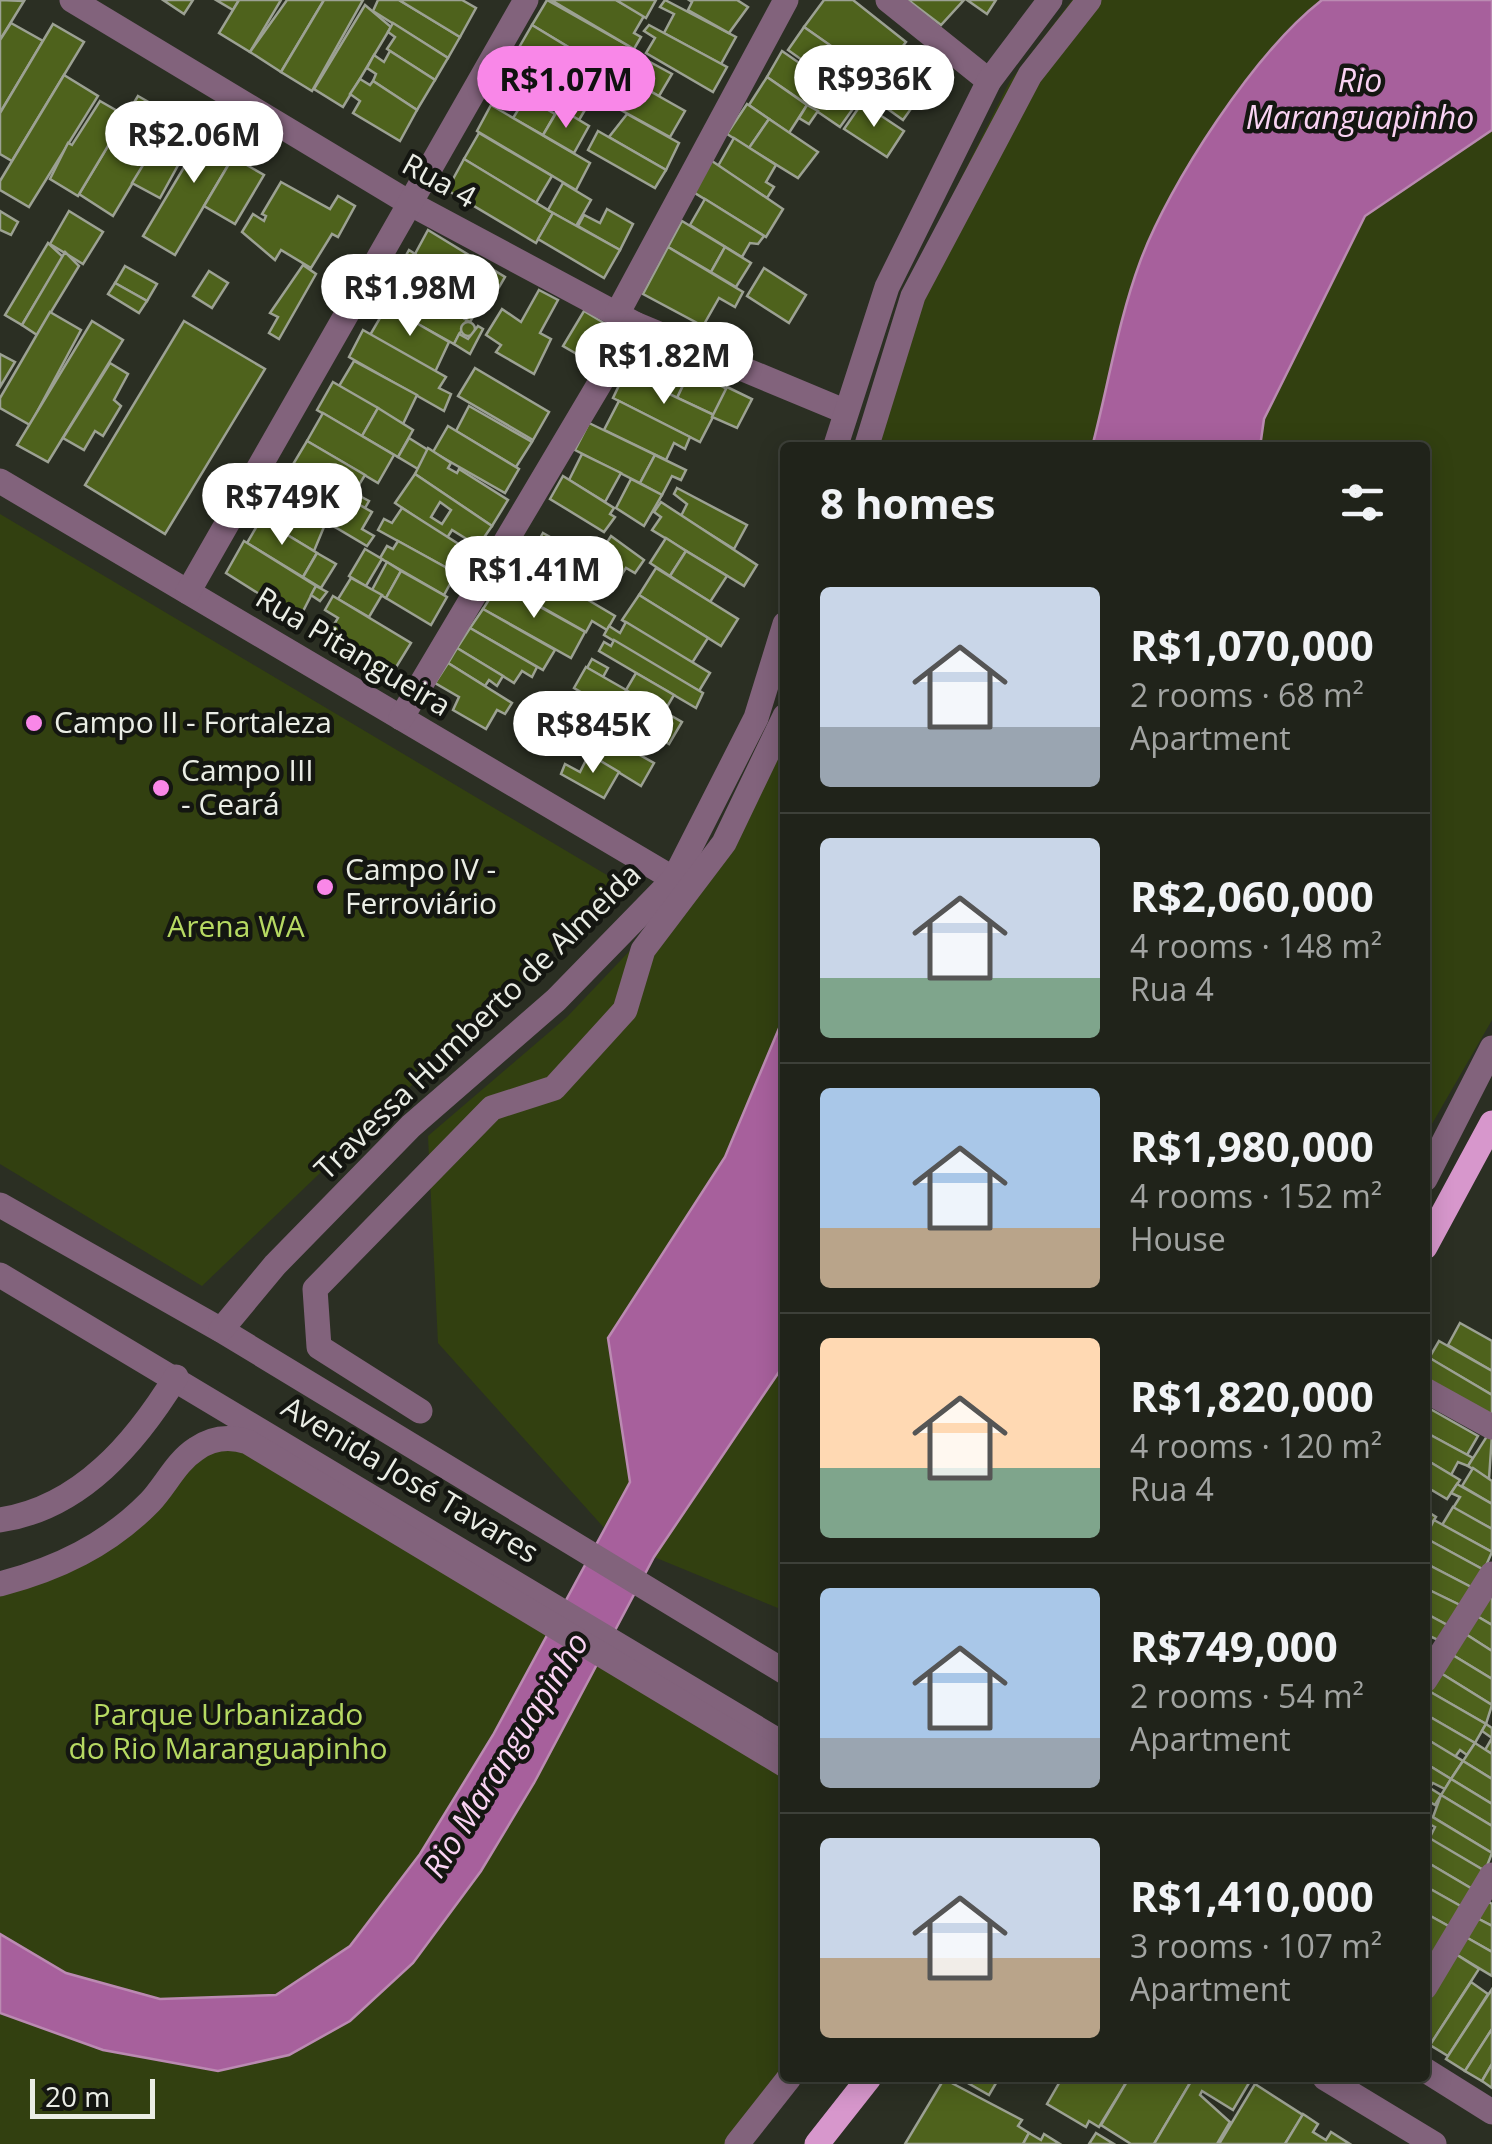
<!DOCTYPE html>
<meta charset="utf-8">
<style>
:root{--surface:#20231a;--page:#2d2f27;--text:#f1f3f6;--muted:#a2a4a2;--line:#3d4039;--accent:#f987e8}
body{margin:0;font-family:"Open Sans",sans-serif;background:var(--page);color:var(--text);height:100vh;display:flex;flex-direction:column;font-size:38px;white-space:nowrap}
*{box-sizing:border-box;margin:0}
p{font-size:32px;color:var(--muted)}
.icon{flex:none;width:55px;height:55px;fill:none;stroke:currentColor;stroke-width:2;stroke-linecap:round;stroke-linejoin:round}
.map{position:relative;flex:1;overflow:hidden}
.drawer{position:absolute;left:780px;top:442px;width:650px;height:1640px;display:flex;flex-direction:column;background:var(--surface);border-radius:10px;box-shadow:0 5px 25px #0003,0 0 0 2px var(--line)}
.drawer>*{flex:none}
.scale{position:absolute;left:30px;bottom:25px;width:125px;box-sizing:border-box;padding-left:10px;border:5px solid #eaede5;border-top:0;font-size:28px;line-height:35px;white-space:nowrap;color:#eaede5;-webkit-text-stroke:8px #141611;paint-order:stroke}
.price{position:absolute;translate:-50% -85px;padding:0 22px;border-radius:35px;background:#fff;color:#222;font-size:32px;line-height:65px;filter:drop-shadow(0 2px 5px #0008)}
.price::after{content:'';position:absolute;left:50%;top:60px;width:30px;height:22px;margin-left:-15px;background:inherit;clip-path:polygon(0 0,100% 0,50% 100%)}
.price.current{background:var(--accent);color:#111}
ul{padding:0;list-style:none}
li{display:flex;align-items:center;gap:30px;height:250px;padding:0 40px}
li+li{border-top:2px solid var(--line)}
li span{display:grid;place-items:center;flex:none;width:280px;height:200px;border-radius:10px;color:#555}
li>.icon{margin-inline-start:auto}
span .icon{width:120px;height:120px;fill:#fffc;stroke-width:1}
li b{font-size:42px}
h2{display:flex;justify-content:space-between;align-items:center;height:120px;padding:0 40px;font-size:42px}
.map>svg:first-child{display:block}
.green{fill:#324010}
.water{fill:#a7609c;stroke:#bb8ab2;stroke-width:2.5}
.building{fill:#4e621c;stroke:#9ca193;stroke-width:2.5;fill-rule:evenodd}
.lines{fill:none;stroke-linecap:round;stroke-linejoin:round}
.minor{stroke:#82637c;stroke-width:25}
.major{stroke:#d797cc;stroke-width:25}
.poi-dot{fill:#f987e8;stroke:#141611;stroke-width:4}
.labels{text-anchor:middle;stroke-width:9;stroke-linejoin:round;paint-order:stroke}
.street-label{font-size:30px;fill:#eaede5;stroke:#141611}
.poi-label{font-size:30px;fill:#eaede5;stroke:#141611;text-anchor:start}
.park-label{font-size:30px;fill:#b6d962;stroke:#141611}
.water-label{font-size:32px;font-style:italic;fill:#fad3f3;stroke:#141611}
</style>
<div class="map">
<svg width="1492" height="2144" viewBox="0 0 1492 2144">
<rect width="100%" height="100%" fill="#2b2f23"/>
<!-- green -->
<g class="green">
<path d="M1072,0H1322C1256,51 1169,183 1140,262C1118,321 1108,387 1092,447L854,448L904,291L1010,81Z"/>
<polygon points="1492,130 1492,1020 1425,1136 1425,448 1260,448 1264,419 1365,216"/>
<polygon points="0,514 622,884 202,1286 0,1164"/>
<polygon points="785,691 785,1014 725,1157 608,1338 631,1481 606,1530 438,1343 428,1136 567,1017 693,884"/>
<polygon points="785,1363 785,1611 654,1557"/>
<polygon points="233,1438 552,1625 493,1735 420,1854 349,1946 276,1995 160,1999 66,1973 0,1934 0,1584 74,1559 178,1465"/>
<polygon points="600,1654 785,1765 785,2078 737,2144 0,2144 0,2013 103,2050 413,1963 481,1871 534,1783"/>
</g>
<!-- water -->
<g class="water">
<path d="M1322,0H1492V130L1365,216L1264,419L1260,447H1092C1108,387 1118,321 1140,262C1169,183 1256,51 1322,0Z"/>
<polygon points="785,1014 785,1363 654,1557 534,1783 481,1871 413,1963 350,2021 289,2055 218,2071 103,2050 0,2013 0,1934 66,1973 160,1999 276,1995 350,1946 420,1854 493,1735 630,1482 608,1338 725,1157"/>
</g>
<!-- building -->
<g class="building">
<polygon points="0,0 24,1 0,40"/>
<polygon points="163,0 193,0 184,14"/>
<polygon points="216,0 239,0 233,10"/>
<polygon points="239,0 281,0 250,52 219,33"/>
<polygon points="287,0 324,0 281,72 250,52"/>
<polygon points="324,0 363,0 312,91 281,72"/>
<polygon points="378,0 399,0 460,37 448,58 373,11"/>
<polygon points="399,0 462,0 476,8 460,37"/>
<polygon points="547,0 634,49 618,77 532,25"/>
<polygon points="551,0 616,0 644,16 634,33 641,37 634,49"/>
<polygon points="616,0 656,0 646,18"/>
<polygon points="665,0 736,37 721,64 664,33 674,14 660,7"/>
<polygon points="689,0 737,0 748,7 729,33 688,10 692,2"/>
<polygon points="824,0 853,0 906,42 877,79 804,27"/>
<polygon points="908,0 964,0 941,25"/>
<polygon points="967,0 996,0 987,14"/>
<polygon points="365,5 391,27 343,107 314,89"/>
<polygon points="11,23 43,41 0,113 0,40"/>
<polygon points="393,23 448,58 435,80 387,49 395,37 388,32"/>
<polygon points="53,24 84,42 12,161 0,154 0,113"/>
<polygon points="532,25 606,70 598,83 610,91 604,101 517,51"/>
<polygon points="649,25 727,67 713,92 646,53 655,38 644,31"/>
<polygon points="804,27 867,71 860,81 871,89 862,103 788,50"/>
<polygon points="901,49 919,63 914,70 930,82 903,120 885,107 879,114 862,103 874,85 889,95 895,85 880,75"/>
<polygon points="390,51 435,80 417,110 373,81 376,74 367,68 374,55 384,62"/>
<polygon points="517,51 564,77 549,103 503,75"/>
<polygon points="782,51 857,103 840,127 767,77"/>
<polygon points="637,55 672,74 659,96 625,77"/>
<polygon points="64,75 98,96 29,207 0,190 0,181"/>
<polygon points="564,77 600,98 595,106 589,103 579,120 549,103"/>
<polygon points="625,77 685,111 670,137 610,104"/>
<polygon points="767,77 807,105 789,133 749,105"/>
<polygon points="360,79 370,85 373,81 417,110 400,141 353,113 360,101 350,94"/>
<polygon points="530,91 540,96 536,103 555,114 543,135 513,118"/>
<polygon points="138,96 173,116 113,216 79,194"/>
<polygon points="100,101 126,116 78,196 50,179 68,143 72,145"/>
<polygon points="181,103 204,118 160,198 132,183"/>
<polygon points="862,103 904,131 887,157 844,129"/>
<polygon points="747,104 769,119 749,148 727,134"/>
<polygon points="491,105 590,163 576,190 477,131"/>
<polygon points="807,105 818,111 809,124 799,118"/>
<polygon points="559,108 589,126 574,153 543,135"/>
<polygon points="627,114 679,143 666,170 609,137"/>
<polygon points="214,117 246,135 175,255 143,236"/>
<polygon points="769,119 818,152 798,178 749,148"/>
<polygon points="598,131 666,170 655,188 588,150"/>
<polygon points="479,133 552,176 536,203 464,159"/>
<polygon points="734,138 776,165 766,182 774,187 767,198 718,166"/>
<polygon points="233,157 264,175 235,224 204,206"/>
<polygon points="464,159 553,213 536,243 447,190"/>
<polygon points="709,159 783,209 766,237 690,190"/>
<polygon points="281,182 330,209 338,196 355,206 338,237 332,234 311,268 281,250 275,260 242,232 253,214 264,221 266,216 262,214"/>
<polygon points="563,183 591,200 576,226 548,210"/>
<polygon points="705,199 764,236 758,244 750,243 742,257 690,225"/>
<polygon points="607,209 633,224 620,250 578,226 584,215 600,223"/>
<polygon points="0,211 18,222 11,235 0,230"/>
<polygon points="69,211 103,232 83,264 50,244"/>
<polygon points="553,213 620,250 604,278 538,239"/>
<polygon points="682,221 725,247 711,272 668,247"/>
<polygon points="428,230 505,277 491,301 415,254"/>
<polygon points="48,243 63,257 22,325 5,315"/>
<polygon points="668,247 743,292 735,307 719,298 703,326 643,294"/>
<polygon points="725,247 751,263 736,287 711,272"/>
<polygon points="409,250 468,289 455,313 393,279"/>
<polygon points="65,252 79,266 37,335 22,325"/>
<polygon points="303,265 316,274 279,339 269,333 278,317 270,313"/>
<polygon points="125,266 157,284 147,301 115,283"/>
<polygon points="764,268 806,295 789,323 747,296"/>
<polygon points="209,271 228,283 212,308 193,296"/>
<polygon points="395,281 467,320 454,344 382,304"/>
<polygon points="115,283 147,301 139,313 108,294"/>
<polygon points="467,290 483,299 470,322 455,313"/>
<polygon points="539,290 558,300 540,333 551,339 534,374 496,352 501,345 486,335 502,309 521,322"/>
<polygon points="387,306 449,342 435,372 370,335"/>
<polygon points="584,311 604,323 607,330 589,361 563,346"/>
<polygon points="50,312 81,330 30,425 0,408 0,398"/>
<polygon points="92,321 123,340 48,462 17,445"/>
<polygon points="184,321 265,369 165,534 85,485"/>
<circle cx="468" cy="329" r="7"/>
<polygon points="478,326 483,329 470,354 454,344 459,334 468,339"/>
<polygon points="363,330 446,377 439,388 451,394 444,411 349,357"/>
<polygon points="0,354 15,362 0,387"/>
<polygon points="354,361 417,395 403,424 339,386"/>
<polygon points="110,363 128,374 114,400 121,406 103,436 95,431 84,450 63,438"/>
<polygon points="661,365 687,378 677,398 651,385"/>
<polygon points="475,368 549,412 533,440 458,396"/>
<polygon points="690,371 727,389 714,415 677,398"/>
<polygon points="625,373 714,415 700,442 613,398"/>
<polygon points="333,382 378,408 362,436 317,410"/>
<polygon points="727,387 752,399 737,428 712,417"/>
<polygon points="619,401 690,437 685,449 674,443 666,460 604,430"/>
<polygon points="469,406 532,442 516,467 456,431"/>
<polygon points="378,408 413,430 398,457 362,436"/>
<polygon points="323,413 394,455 378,483 307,441"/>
<polygon points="589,423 655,455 640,483 575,450"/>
<polygon points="448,426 519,469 505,493 433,452"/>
<polygon points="409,438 428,450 418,469 398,457"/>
<polygon points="307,441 365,475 354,493 369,501 365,508 292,466"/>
<polygon points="428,448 451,463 448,468 457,473 459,469 508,500 492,526 415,474"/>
<polygon points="582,454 621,473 605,502 569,480"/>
<polygon points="655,455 686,470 681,480 672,476 662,495 640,483"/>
<polygon points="292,466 351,500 335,527 277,493"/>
<path d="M415,474L492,526L478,546L452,530L447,538L395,503ZM440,502L451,510L442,524L431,517Z"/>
<polygon points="563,476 614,508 610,514 615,517 604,532 550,499"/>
<polygon points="631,479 662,495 644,526 616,508"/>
<polygon points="677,488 747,525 734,549 681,516 687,504 674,494"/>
<polygon points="277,493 326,522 314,551 261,519"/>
<polygon points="351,500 372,512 362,529 374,536 367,546 335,527"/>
<polygon points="661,502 757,565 744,586 652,530 661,517 654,512"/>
<polygon points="402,508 468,550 456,573 378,530 384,519 392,523"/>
<polygon points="261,519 317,553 303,577 247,543"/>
<polygon points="543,533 568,547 555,569 530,556"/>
<polygon points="611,536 644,560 635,573 626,568 620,577 595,561"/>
<polygon points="666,538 686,551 670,576 650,563"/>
<polygon points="244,541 316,586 299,619 226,573"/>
<polygon points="398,541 456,573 444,595 380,558 387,546 393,549"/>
<polygon points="365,549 382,559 366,586 349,576"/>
<polygon points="686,551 727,576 710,602 670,576"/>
<polygon points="317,553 336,564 321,588 303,577"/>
<polygon points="387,562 401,571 386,598 372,590"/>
<polygon points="524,562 615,616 607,630 592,621 586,632 508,588"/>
<polygon points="656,568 738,619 721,646 639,595"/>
<polygon points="401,571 447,597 431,625 386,598"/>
<polygon points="351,578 382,595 369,617 338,599"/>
<polygon points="499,584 585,632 571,658 483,609"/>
<polygon points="316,586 327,592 320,601 311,595"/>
<polygon points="639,595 708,638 692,663 622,620"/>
<polygon points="333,596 411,643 390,677 325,639 338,618 325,610"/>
<polygon points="483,609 555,650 543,670 470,628"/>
<polygon points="626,622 710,673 699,691 604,635 609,626 620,633"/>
<polygon points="470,628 537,667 532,677 522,671 514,683 457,648"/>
<polygon points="614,640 703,693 696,708 599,651 604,642 611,646"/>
<polygon points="457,648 503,676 497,686 489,680 485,686 448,663"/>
<polygon points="592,659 608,668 603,677 587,668"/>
<polygon points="448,663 512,703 505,714 497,710 486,729 453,710 459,697 435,683"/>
<polygon points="586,667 682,722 669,744 574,688"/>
<polygon points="636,673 674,695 664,712 626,690"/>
<polygon points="596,701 644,729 631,751 576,719 585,703 591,708"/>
<polygon points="563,712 654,763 641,786 551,731"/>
<polygon points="589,754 619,772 604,798 561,774 565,764 580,772"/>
<polygon points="1460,1323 1492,1341 1492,1371 1448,1345"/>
<polygon points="1439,1341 1492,1371 1492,1395 1429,1358"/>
<polygon points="1428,1357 1492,1395 1492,1419 1425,1383"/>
<polygon points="1425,1406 1478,1436 1467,1455 1425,1432"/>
<polygon points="1425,1432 1473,1458 1468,1466 1458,1462 1451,1475 1425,1459"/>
<polygon points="1489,1433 1492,1435 1489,1479 1468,1466"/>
<polygon points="1425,1459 1460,1480 1447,1499 1425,1486"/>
<polygon points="1473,1468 1492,1481 1492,1504 1462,1486"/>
<polygon points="1457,1484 1492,1504 1492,1529 1453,1508 1460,1497 1451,1493"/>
<polygon points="1453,1507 1492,1529 1492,1552 1442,1525"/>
<polygon points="1425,1510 1436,1517 1427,1531 1425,1531"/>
<polygon points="1434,1520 1492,1552 1484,1570 1425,1538"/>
<polygon points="1429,1540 1484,1570 1473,1588 1425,1563"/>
<polygon points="1425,1563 1473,1588 1462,1606 1425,1588"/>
<polygon points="1425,1588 1462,1606 1449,1626 1425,1613"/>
<polygon points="1488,1596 1492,1598 1492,1625 1475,1615"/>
<polygon points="1425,1613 1449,1626 1438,1640 1425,1634"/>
<polygon points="1475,1615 1492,1625 1492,1651 1464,1633"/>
<polygon points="1464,1633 1492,1651 1492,1679 1451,1654"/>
<polygon points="1451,1654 1492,1679 1492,1705 1439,1672"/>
<polygon points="1439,1672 1492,1705 1486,1724 1427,1690"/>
<polygon points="1427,1690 1486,1724 1475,1743 1425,1714"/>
<polygon points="1425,1714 1475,1743 1467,1755 1460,1750 1455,1757 1425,1738"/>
<polygon points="1486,1724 1492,1728 1492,1754 1485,1750 1492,1738 1482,1731"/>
<polygon points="1425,1738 1463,1761 1451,1779 1425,1763"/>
<polygon points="1475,1743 1492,1754 1492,1779 1463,1761"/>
<polygon points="1463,1761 1492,1779 1492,1804 1451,1779"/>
<polygon points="1425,1763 1451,1779 1445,1789 1433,1783 1429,1788 1425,1785"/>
<polygon points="1451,1779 1492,1804 1492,1826 1441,1795"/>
<polygon points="1425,1785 1441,1795 1435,1805 1425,1799"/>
<polygon points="1441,1795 1492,1826 1492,1853 1433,1817"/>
<polygon points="1429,1815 1492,1853 1485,1871 1429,1839 1435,1827 1425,1822"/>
<polygon points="1431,1839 1485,1871 1474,1890 1425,1861"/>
<polygon points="1425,1861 1474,1890 1464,1908 1425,1886"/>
<polygon points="1425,1886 1464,1908 1452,1928 1425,1913"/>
<polygon points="1486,1900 1492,1904 1492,1926 1475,1917"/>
<polygon points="1425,1913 1452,1928 1425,1972"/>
<polygon points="1475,1917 1492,1926 1492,1952 1464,1936"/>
<polygon points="1464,1936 1492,1952 1492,1976 1454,1953"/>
<polygon points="1454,1953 1479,1969 1428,2048 1425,2001"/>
<polygon points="1471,1982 1488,1994 1448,2056 1430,2045"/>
<polygon points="1492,1989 1492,2029 1465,2071 1446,2059"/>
<polygon points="1492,2029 1492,2064 1482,2081 1465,2071"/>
<polygon points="1492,2064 1492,2088 1482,2081"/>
<polygon points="959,2078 999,2078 989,2095"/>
<polygon points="1062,2078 1129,2078 1099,2127 1089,2121 1086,2127 1047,2104"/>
<polygon points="1129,2078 1193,2078 1154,2144 1131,2144 1101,2125"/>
<polygon points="1193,2078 1252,2078 1233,2110 1202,2091 1200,2095 1230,2122 1217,2144 1154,2144"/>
<polygon points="944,2079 1022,2120 1018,2126 1029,2133 1023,2144 905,2144"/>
<polygon points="1255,2084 1303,2115 1285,2144 1219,2144"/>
<polygon points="1303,2114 1318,2124 1313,2132 1326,2140 1331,2132 1350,2144 1285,2144"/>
<polygon points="1029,2133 1041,2140 1044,2134 1060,2144 1023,2144"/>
<polygon points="1096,2133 1114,2144 1089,2144"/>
</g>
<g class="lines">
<!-- minor -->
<g class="minor">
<polyline points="72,0 411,204 635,324 844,411"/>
<polyline points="888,0 989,81"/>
<polyline points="617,314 786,0"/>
<polyline points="835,448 887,287 989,81 1050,0"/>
<polyline points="866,448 913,296 1030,75 1089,0"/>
<polyline points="0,481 674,879"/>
<polyline points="188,592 526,0"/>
<polyline points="401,718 635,324"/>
<polyline points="1425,1179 1492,1048"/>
<polyline points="0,1205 221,1330 785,1672"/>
<polyline points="0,1275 785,1745"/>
<polyline points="221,1330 275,1265 411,1126 556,1000 674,879 756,718 785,624"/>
<polyline points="1425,1390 1492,1427"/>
<polyline points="420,1411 319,1347 315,1289 492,1108 554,1088 625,1010 643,950 724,843 785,716"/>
<path d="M0,1520C81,1508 136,1442 176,1377"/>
<path d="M0,1584C57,1569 108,1545 150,1502C166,1485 176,1462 196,1449C213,1437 230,1436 248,1442L785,1765"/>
<polyline points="1425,1680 1492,1574"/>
<polyline points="1425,1987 1492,1875"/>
<polyline points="1425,2070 1492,2112"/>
<polyline points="1325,2078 1434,2144"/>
<polyline points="737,2144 789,2078"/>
</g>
<!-- major -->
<g class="major">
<polyline points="1425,1247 1492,1123"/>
<polyline points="817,2144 869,2078"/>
</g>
</g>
<!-- markers -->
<g class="poi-dot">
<circle cx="34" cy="723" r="10"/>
<circle cx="161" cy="788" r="10"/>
<circle cx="325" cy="887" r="10"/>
</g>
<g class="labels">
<!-- street labels -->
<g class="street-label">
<text transform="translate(439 181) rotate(29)" y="10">Rua 4</text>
<text transform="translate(353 652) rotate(31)" y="10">Rua Pitangueira</text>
<text transform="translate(478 1022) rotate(-44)" y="10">Travessa Humberto de Almeida</text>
<text transform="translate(410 1480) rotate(31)" y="10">Avenida José Tavares</text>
</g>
<!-- poi labels -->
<g class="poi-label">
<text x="54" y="733">Campo II - Fortaleza</text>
<text x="181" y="781">Campo III<tspan x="181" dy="34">- Ceará</tspan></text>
<text x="345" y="880">Campo IV -<tspan x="345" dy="34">Ferroviário</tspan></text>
</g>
<!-- park labels -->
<g class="park-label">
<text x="236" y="937">Arena WA</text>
<text x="228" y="1725">Parque Urbanizado<tspan x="228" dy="34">do Rio Maranguapinho</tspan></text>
</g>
<!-- water labels -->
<g class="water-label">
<text x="1360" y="92">Rio<tspan x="1360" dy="37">Maranguapinho</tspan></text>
<text transform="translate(506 1755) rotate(-58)" y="11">Rio Maranguapinho</text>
</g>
</g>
</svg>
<div class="scale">20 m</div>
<b class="price" style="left:874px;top:130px">R$936K</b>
<b class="price current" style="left:566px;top:131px">R$1.07M</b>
<b class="price" style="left:194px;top:186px">R$2.06M</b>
<b class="price" style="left:410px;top:339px">R$1.98M</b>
<b class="price" style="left:664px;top:407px">R$1.82M</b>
<b class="price" style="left:282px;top:548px">R$749K</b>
<b class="price" style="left:534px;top:621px">R$1.41M</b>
<b class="price" style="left:593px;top:776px">R$845K</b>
<section class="drawer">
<h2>8 homes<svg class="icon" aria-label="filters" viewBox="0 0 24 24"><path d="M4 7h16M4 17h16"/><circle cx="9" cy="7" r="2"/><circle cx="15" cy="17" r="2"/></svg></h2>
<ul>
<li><span style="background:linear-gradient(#c9d6e8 70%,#9aa5b1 0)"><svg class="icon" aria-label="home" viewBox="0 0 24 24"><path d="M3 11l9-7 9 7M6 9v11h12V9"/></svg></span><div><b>R$1,070,000</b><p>2 rooms · 68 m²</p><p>Apartment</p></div></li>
<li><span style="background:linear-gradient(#c9d6e8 70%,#7fa58c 0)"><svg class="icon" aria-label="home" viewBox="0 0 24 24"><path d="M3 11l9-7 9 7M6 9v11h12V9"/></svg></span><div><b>R$2,060,000</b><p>4 rooms · 148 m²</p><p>Rua 4</p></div></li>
<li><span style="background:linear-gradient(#a9c7e8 70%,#b9a48a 0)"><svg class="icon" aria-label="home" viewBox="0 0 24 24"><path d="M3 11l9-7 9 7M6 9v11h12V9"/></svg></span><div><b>R$1,980,000</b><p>4 rooms · 152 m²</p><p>House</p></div></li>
<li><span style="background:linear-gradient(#ffd9b3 65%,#7fa58c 0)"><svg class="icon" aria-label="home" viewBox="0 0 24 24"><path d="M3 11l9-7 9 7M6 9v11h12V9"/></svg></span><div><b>R$1,820,000</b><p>4 rooms · 120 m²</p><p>Rua 4</p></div></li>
<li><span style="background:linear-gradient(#a9c7e8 75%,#9aa5b1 0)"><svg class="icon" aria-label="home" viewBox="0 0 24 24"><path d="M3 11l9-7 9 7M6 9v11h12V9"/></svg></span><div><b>R$749,000</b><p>2 rooms · 54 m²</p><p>Apartment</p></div></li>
<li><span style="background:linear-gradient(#c9d6e8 60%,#b9a48a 0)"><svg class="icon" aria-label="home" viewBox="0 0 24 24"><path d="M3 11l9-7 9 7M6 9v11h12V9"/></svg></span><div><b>R$1,410,000</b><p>3 rooms · 107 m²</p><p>Apartment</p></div></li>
</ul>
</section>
</div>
